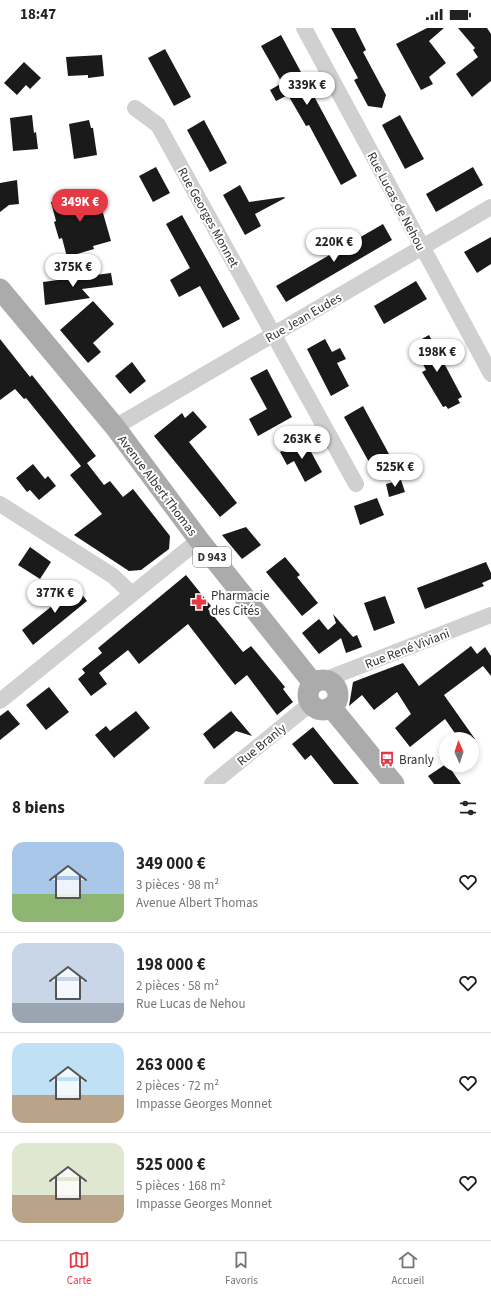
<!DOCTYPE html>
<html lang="fr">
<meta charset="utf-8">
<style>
:root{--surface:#fff;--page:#f6f6f6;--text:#222;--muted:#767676;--line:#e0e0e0;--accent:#e63946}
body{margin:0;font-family:"Source Sans 3",sans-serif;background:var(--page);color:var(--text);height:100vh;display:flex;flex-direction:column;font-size:15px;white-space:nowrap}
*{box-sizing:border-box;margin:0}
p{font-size:13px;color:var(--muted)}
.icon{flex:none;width:22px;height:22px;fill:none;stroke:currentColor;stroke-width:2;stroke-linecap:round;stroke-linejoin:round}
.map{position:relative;height:756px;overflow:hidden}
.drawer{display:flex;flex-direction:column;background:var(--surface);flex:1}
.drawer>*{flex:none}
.needle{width:26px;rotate:357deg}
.fabs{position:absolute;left:439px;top:704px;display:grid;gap:8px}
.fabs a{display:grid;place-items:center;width:40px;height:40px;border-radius:50%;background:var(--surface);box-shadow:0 2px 6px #0003;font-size:20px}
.price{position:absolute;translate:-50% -34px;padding:0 9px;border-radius:14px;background:#fff;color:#222;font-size:13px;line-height:26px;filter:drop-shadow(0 1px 2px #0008)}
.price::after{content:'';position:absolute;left:50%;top:24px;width:12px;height:9px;margin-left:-6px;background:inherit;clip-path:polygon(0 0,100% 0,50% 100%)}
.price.selected{background:var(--accent);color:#fff}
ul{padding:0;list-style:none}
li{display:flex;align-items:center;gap:12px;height:100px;padding:0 12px}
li+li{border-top:1px solid var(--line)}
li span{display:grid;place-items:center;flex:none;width:112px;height:80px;border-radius:12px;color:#555}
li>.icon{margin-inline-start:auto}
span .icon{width:48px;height:48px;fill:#fffc;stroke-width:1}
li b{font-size:17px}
h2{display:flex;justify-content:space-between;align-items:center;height:48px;padding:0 12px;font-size:17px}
.status{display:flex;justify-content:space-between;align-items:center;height:28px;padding:0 20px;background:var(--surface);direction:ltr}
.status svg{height:11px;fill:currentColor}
.tab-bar{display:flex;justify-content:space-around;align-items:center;height:56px;border-top:1px solid var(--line);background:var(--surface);font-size:11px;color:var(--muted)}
.tab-bar a{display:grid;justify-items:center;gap:2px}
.tab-bar .selected{color:var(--accent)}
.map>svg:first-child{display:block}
.building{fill:#1a1a1a}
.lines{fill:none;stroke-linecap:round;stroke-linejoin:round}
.minor{stroke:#d0d0d0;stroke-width:16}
.major{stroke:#ababab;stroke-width:21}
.labels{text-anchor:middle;stroke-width:4;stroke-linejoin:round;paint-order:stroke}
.shield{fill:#fff;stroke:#707070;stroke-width:1}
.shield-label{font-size:12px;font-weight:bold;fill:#333}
.street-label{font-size:13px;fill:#333;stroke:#fff}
.poi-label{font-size:13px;fill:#333;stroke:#fff;text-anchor:start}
</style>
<div class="status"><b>18:47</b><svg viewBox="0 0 49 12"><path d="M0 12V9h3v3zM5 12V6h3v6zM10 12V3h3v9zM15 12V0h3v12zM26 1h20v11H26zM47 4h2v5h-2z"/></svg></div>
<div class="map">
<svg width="491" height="756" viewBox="0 0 491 756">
<rect width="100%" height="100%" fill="#fff"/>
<!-- building -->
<g class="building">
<polygon points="331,0 355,0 366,22 363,24 386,67 382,80 368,78 354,52 358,50"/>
<polygon points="427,0 444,0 429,13 446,35 429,49 433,56 421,62 396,16"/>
<polygon points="458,0 487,0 491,6 491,53 472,69 456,46 478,29 473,22 475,20"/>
<polygon points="281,7 357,148 341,157 309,97 306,98 288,67 276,73 270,62 282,55 261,18"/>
<polygon points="165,21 191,69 174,78 148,30"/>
<polygon points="102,27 104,48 88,50 88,47 68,48 66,29"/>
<polygon points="24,34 41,50 30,61 26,57 17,67 4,55"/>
<polygon points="32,87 34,105 36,104 38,121 13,123 10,90"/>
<polygon points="400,87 424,131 405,141 382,97"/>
<polygon points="89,92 91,100 93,100 97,127 74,131 69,96"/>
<polygon points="204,92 227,135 210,144 187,102"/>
<polygon points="156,139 170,165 153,174 139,148"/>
<polygon points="473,139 483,157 436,184 426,166"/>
<polygon points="17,152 19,176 9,177 0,184 0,155"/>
<polygon points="240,157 249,174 284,169 285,170 255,186 261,198 245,207 223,167"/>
<polygon points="97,164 111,213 93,218 94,221 67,229 62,210 59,211 54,194 56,193 51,174 78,167 79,170"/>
<polygon points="182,187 240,291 223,300 200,258 179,269 170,252 190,240 166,196"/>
<polygon points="383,196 392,212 286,274 276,258"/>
<polygon points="491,209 491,236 477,245 464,224"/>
<polygon points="111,245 113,257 82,261 90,270 45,277 43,254"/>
<polygon points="416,253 427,271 384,296 374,278"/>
<polygon points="93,273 114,296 93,315 101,324 88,335 60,302"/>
<polygon points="429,307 462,369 458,371 460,375 448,381 446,378 443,379 422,344 426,342 413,316"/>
<polygon points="0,311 30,349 32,347 96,428 87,435 104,457 110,453 123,469 133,461 170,508 169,521 141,542 129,543 74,507 102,486 70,447 81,438 26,370 24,371 15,361 0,372"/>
<polygon points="325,311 332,324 340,320 346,331 337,335 349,358 331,368 307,321"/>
<polygon points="132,334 146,353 130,366 115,348"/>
<polygon points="267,341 292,389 258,408 249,391 267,381 250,350"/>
<polygon points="363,378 389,426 370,436 344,389"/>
<polygon points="193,383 207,399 189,414 237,475 220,489 154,408 182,385 185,390"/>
<polygon points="304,411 322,444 305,454 294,433 287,437 280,424"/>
<polygon points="33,436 45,451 48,448 56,458 39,472 30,462 27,464 16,450"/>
<polygon points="401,452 405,464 389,469 386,456"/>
<polygon points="377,470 384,487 360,497 354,478"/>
<polygon points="246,499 261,517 242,531 222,507"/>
<polygon points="30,519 51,534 40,551 18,537"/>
<polygon points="285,529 300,547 297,549 318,575 302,588 266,544"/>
<polygon points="486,534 491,545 491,551 482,555 484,558 425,581 417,560"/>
<polygon points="186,547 211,578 208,581 243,624 251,618 285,659 283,661 293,674 277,687 247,647 235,657 188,596 139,636 128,622 99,645 107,656 91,668 78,651 85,645 82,641 102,625 98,620"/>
<polygon points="74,556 87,573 33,617 22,602 57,574 53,571"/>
<polygon points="385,568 395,595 374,603 364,575"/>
<polygon points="333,586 353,609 357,607 362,619 346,625 341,610 319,626 302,605 319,591 328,602 336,595"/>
<polygon points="471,618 477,626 485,619 491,628 491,648 483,638 444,667 475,711 459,711 445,691 410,719 395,700 411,686 397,664 374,682 362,667 349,678 353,654 403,635 419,658"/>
<polygon points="49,659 69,684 46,702 26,677"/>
<polygon points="8,682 20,696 0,712 0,688"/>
<polygon points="136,683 150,700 114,730 95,707 106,698 110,703"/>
<polygon points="231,683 252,708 236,703 214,721 203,706"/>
<polygon points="313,699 342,735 359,756 334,756 311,727 305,732 292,716"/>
<polygon points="446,736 448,737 461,756 434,756 428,748"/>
</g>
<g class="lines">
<!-- minor -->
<g class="minor">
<polyline points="304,0 491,346"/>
<polyline points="135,80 158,97 356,456"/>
<polyline points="115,399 491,179"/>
<polyline points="0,476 113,548 132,566"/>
<polyline points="324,652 491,587"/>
<polyline points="0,673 199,512"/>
<polyline points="212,756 310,676"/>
</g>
<!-- major -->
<g class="major">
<polyline points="0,261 115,399 199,512 313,655"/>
<circle cx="323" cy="667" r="15"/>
<polyline points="331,679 394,756"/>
</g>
</g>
<!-- icons -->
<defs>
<g id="pharmacy-bare" transform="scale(1.2)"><path d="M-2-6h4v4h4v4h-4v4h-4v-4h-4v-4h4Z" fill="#e63946" stroke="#fff" stroke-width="2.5" paint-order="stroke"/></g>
<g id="bus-bare" transform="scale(1.2)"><path d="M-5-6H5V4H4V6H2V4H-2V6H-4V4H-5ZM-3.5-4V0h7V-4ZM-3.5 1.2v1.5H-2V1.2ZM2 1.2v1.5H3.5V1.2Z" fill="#e63946" stroke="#fff" stroke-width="2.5" paint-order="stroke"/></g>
</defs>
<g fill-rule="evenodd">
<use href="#pharmacy-bare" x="199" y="574"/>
<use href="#bus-bare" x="387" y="731"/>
</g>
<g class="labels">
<!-- shield labels -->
<rect class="shield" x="193" y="519" width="38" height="20" rx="3"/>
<g class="shield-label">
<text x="212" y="533">D 943</text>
</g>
<!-- street labels -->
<g class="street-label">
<text transform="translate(397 173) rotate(62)" y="5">Rue Lucas de Nehou</text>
<text transform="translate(209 189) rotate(61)" y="5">Rue Georges Monnet</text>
<text transform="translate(303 289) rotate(-30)" y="5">Rue Jean Eudes</text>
<text transform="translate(158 457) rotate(53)" y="5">Avenue Albert Thomas</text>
<text transform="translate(407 620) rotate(-21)" y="5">Rue René Viviani</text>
<text transform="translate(261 716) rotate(-39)" y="5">Rue Branly</text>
</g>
<!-- poi labels -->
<g class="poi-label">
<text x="211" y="572">Pharmacie<tspan x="211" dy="15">des Cités</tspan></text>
<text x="399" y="736">Branly</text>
</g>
</g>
</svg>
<div class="fabs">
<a><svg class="needle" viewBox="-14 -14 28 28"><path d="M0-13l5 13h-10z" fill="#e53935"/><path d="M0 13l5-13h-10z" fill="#767676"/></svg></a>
</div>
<b class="price" style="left:307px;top:78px">339K €</b>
<b class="price selected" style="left:80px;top:195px">349K €</b>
<b class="price" style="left:334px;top:235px">220K €</b>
<b class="price" style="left:73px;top:260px">375K €</b>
<b class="price" style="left:437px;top:345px">198K €</b>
<b class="price" style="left:302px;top:432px">263K €</b>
<b class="price" style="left:395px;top:460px">525K €</b>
<b class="price" style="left:55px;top:586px">377K €</b>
</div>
<section class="drawer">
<h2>8 biens<svg class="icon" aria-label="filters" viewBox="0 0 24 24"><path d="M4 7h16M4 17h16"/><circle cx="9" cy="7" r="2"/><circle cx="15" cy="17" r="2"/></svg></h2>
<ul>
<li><span style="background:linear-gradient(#a9c7e8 65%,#8fb573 0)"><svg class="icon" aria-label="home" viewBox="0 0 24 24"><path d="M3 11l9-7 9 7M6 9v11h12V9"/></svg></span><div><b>349 000 €</b><p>3 pièces · 98 m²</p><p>Avenue Albert Thomas</p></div><svg class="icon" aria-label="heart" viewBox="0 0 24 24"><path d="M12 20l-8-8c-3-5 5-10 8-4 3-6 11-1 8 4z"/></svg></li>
<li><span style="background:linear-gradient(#c9d6e8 75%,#9aa5b1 0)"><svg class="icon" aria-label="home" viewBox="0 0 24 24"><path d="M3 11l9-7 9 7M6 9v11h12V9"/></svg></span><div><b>198 000 €</b><p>2 pièces · 58 m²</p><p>Rue Lucas de Nehou</p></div><svg class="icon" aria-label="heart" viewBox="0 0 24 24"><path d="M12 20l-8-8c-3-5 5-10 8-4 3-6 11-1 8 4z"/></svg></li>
<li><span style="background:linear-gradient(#bfe0f5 65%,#b9a48a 0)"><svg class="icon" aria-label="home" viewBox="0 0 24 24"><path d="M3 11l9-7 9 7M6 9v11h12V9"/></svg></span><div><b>263 000 €</b><p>2 pièces · 72 m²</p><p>Impasse Georges Monnet</p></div><svg class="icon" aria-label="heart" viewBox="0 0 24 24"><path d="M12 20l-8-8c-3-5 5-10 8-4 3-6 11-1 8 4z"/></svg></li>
<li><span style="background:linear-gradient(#dfe7d0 65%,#b9a48a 0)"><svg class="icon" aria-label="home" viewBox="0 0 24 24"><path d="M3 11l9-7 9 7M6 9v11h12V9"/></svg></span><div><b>525 000 €</b><p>5 pièces · 168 m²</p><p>Impasse Georges Monnet</p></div><svg class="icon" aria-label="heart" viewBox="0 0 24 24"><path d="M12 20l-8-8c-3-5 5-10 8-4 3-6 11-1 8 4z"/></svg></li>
</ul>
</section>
<nav class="tab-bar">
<a class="selected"><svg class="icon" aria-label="map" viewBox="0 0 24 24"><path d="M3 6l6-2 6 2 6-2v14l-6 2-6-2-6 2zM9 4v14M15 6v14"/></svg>Carte</a>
<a><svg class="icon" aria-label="saved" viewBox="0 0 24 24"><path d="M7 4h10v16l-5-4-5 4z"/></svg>Favoris</a>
<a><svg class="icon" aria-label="home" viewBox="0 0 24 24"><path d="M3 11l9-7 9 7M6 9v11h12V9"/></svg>Accueil</a>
</nav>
